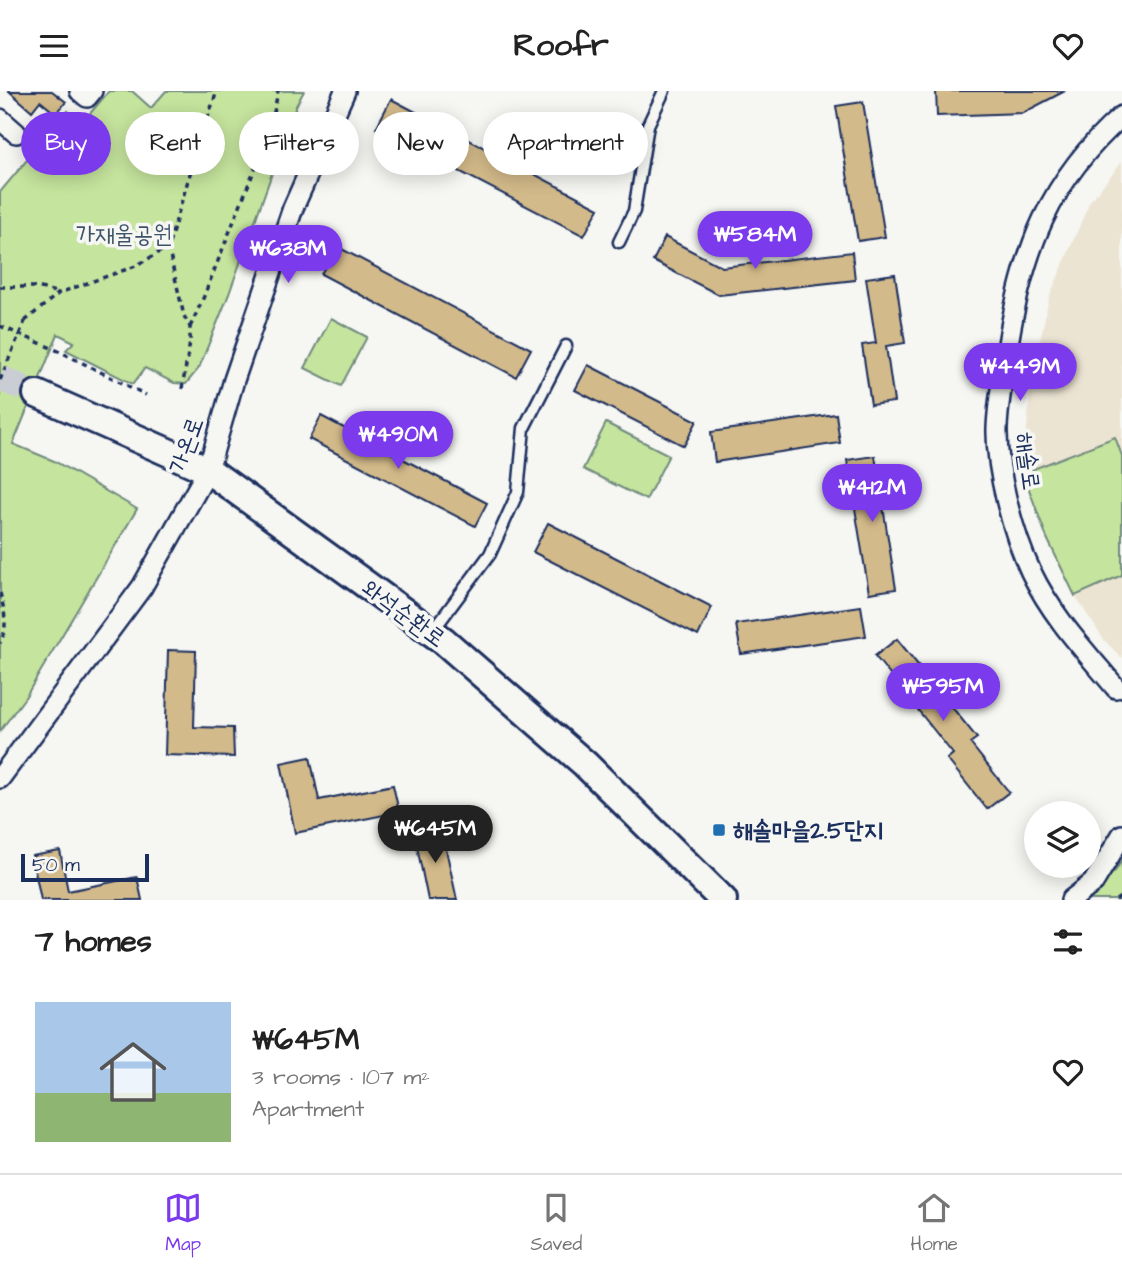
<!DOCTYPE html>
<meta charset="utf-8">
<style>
:root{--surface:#fff;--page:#f6f6f6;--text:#222;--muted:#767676;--line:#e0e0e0;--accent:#7c3aed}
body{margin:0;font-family:"Architects Daughter","Poor Story",sans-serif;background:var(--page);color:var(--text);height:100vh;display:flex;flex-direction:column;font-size:26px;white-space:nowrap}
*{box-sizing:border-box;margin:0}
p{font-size:23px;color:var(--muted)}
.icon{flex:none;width:38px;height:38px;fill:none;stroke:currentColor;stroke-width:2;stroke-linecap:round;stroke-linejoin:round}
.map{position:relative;height:809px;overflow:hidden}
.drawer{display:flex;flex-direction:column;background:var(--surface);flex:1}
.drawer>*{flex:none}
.top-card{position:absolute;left:21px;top:21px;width:700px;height:63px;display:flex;gap:14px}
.controls{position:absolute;left:1024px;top:710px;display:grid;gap:14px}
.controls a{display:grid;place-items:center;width:77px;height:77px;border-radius:50%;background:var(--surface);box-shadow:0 4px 18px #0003;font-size:35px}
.scale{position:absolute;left:21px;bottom:18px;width:128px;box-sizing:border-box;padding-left:7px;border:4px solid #1b2f5e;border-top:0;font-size:19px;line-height:24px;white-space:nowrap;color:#1b2f5e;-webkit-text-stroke:5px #f6f6f2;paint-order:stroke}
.price{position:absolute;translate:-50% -60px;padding:0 16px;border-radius:24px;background:var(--accent);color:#fff;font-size:23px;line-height:46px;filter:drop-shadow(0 2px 4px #0008)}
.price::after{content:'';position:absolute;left:50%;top:42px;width:21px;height:16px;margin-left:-10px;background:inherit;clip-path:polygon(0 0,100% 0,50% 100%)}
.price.active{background:#222;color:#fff}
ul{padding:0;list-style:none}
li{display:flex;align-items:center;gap:21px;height:175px;padding:0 35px}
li+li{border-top:2px solid var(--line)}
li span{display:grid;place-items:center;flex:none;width:196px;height:140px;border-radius:0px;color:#555}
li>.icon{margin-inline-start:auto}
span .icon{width:84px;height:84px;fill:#fffc;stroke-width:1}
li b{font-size:30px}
h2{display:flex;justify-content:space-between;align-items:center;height:84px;padding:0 35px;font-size:30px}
.chip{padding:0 24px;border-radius:32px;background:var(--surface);box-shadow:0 4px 18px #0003;font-size:24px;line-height:63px}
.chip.active{background:var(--accent);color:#fff}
header{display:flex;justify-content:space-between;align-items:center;height:91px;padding:0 35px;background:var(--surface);font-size:32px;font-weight:700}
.tabs{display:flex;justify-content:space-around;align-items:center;height:98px;border-top:2px solid var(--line);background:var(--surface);font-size:19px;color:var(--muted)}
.tabs a{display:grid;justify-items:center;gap:4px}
.tabs .active{color:var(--accent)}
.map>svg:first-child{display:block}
.built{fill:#ece4d3}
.green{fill:#c5e49d;stroke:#708a7e;stroke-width:2}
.building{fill:#d3ba8a;stroke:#1b2f5e;stroke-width:2}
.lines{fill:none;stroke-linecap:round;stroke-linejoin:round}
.secondary-tunnel{stroke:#caced4;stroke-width:26;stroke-dasharray:26 13;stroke-linecap:butt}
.lane-casing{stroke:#1b2f5e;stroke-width:15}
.street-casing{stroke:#1b2f5e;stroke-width:24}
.secondary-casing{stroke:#1b2f5e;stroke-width:32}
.path{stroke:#1b2f5e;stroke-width:3.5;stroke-dasharray:5 5;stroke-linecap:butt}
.lane{stroke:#f6f6f2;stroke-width:10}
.street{stroke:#f6f6f2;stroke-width:19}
.secondary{stroke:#f6f6f2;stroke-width:26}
.path-bridge{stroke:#1b2f5e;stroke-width:3.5;stroke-dasharray:5 5;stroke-linecap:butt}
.poi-dot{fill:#1f6fb2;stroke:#f6f6f2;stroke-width:2.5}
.labels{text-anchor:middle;stroke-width:7;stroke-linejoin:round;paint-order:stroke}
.park-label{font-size:24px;fill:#3d536b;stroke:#f6f6f2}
.street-label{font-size:24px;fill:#1b2f5e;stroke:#f6f6f2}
.poi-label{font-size:24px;font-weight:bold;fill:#1b2f5e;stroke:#f6f6f2;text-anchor:start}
</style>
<header><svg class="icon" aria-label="menu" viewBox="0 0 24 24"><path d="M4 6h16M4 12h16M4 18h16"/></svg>Roofr<svg class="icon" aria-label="heart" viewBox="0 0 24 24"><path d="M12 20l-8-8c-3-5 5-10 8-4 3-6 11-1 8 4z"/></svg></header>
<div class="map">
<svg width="1122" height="809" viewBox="0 0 1122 809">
<rect width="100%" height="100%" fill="#f6f6f2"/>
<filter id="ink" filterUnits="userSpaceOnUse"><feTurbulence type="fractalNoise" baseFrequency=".0143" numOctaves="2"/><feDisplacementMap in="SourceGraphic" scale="14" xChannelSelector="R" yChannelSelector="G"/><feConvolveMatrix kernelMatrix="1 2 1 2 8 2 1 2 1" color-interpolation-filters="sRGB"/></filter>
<g filter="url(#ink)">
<!-- built -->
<g class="built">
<polygon points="1122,71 1122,365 1114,346 1023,382 1031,292 1049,207 1090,110"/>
<polygon points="1122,484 1122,567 1104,549 1075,505"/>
</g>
<!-- green -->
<g class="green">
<polygon points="109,0 132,0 151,17 166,0 304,0 296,15 229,203 199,277 186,293 174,292 145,277 133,293 66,259 74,251 58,243 13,353 54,370 137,418 26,605 0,640 0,101 68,20 82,32"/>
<polygon points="331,227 367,246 341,295 305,277"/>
<polygon points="606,332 669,364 646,409 583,378"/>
<polygon points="1115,346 1122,365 1122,484 1075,505 1047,447 1023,382"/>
<polygon points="1122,769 1122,809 1086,809 1116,779"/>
</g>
<!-- building -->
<g class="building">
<polygon points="9,0 52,0 66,11 56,23 40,10 32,20"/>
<polygon points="936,0 1065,0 1023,22 937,25"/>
<polygon points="391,8 599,117 584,145 376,37"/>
<polygon points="863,11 885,146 858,150 836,15"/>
<polygon points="665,146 722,176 852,161 855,189 719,204 653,170"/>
<polygon points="336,155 531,258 516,286 321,183"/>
<polygon points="895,183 905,252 886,255 894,311 871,314 862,254 876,252 866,187"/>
<polygon points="588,274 697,330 684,355 575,299"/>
<polygon points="836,323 840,352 715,371 711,341"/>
<polygon points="321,325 487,412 475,435 309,348"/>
<polygon points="875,365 896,498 869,502 847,369"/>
<polygon points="548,432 712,516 698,545 533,461"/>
<polygon points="861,515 866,545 741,563 736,533"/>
<polygon points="897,548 977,647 970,652 1009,701 987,718 947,668 953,663 875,565"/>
<polygon points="168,559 196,560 194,636 233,637 234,666 165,664"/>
<polygon points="310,666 319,709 393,694 399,721 295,742 281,672"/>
<polygon points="441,735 457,809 428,809 414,741"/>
<polygon points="60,760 68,800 137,786 142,809 41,809 32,765"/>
</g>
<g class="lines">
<!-- secondary-tunnel -->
<polyline class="secondary-tunnel" points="0,287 37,303"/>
<!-- lane casing -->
<g class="lane-casing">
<g id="lane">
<polyline points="619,151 634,120 648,34 664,0"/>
<polyline points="432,541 490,463 518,401 524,337 566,255"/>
</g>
</g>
<!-- street casing -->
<g class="street-casing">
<g id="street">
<polyline points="80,0 87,6 92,0"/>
<polyline points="0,28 16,42"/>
<path d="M1116,597C1085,560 1052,525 1031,481C1013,443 996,380 997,337C998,309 1004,281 1008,253C1023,160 1049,89 1122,25"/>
<polyline points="0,687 142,496 208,379 234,289 293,117 345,0"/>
<polyline points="1071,809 1093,792 1122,744"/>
</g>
</g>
<!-- secondary casing -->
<g class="secondary-casing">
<polyline id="secondary" points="37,303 208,379 444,550 585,673 723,809"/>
</g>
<!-- path -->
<g class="path">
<polyline points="0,196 37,196 59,202"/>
<polyline points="25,230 59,202 136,175 168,156"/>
<polyline points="0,235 61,261 146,304"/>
<polyline points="190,236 202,210 271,37 278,0"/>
<polyline points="182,298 190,251 190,236 184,225 168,156 201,46 217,0"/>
<path d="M0,502C4,518 9,537 0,552"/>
<polyline points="1116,809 1122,805"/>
</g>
<!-- lane -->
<use href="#lane" class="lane"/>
<!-- street -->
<use href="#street" class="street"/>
<!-- secondary -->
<use href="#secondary" class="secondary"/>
<!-- path-bridge -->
<polyline class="path-bridge" points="0,289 25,230"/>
</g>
</g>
<!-- markers -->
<rect class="poi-dot" x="712" y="732" width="14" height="14" rx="3.5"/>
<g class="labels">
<!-- park labels -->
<g class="park-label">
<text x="124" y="151">가재울공원</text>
</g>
<!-- street labels -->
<g class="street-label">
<text transform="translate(186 354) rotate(-70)" y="8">가온로</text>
<text transform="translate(1028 370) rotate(82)" y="8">해솔로</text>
<text transform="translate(404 522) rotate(36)" y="8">와석순환로</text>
</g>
<!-- poi labels -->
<g class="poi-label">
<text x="733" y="747">해솔마을2.5단지</text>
</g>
</g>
</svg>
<div class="controls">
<a><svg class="icon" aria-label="layers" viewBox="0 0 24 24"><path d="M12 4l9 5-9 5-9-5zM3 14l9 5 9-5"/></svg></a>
</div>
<div class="scale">50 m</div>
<b class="price" style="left:755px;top:180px">₩584M</b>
<b class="price" style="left:288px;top:194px">₩638M</b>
<b class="price" style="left:1020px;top:312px">₩449M</b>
<b class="price" style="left:398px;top:380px">₩490M</b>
<b class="price" style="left:872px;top:433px">₩412M</b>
<b class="price" style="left:943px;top:632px">₩595M</b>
<b class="price active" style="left:435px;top:774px">₩645M</b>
<div class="top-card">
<a class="chip active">Buy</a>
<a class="chip">Rent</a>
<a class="chip">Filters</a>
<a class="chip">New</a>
<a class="chip">Apartment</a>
</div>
</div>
<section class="drawer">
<h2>7 homes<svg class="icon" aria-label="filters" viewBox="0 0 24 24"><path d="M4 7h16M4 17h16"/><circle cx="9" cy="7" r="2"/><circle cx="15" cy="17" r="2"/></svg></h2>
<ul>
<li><span style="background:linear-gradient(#a9c7e8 65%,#8fb573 0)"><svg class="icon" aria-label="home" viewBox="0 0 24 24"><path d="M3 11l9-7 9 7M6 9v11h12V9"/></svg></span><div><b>₩645M</b><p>3 rooms · 107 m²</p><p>Apartment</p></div><svg class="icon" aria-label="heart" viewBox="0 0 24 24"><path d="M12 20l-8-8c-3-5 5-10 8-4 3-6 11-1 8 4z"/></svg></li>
</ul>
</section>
<nav class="tabs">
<a class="active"><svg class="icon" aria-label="map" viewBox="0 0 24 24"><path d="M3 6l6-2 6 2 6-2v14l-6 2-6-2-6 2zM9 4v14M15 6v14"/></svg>Map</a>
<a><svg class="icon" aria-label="saved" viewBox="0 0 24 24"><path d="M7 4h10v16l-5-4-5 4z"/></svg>Saved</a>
<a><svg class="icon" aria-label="home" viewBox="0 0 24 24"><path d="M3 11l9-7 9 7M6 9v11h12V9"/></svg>Home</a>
</nav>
